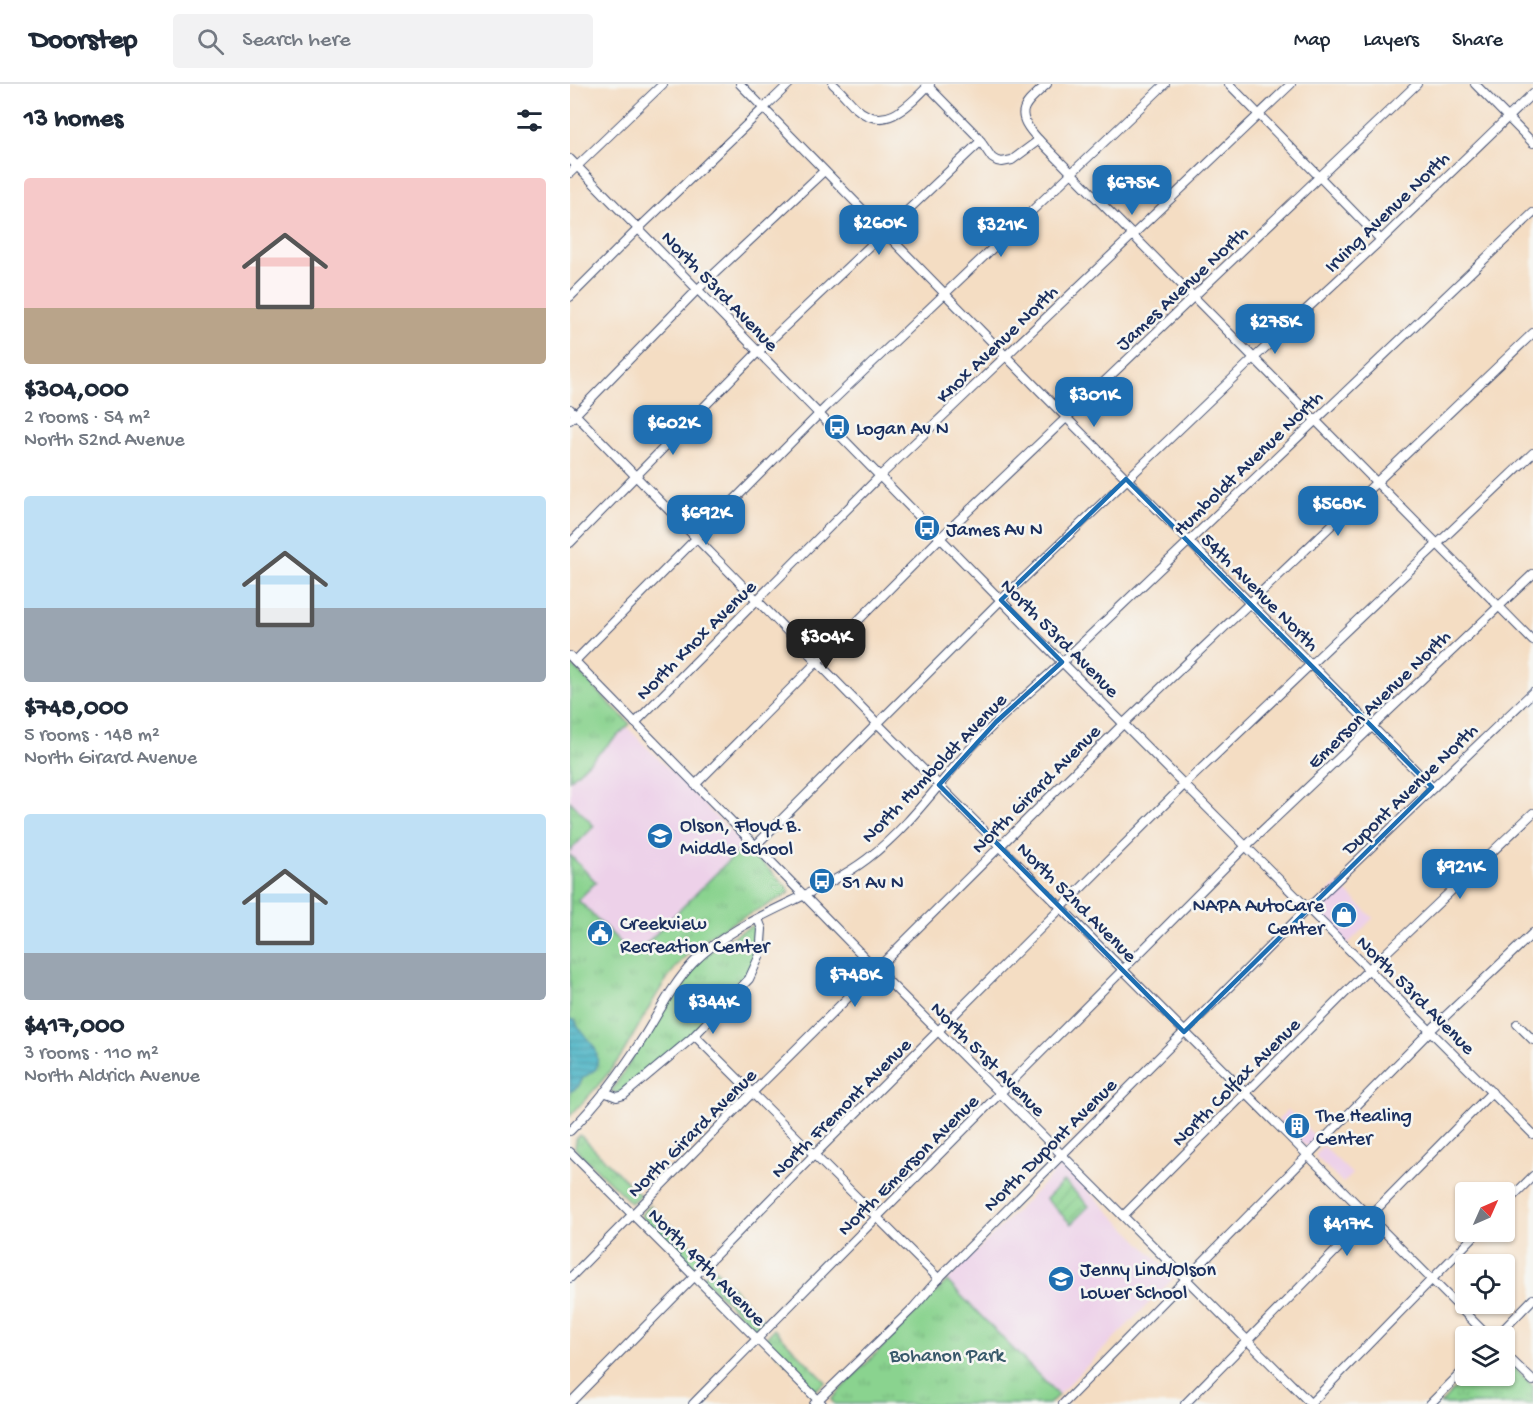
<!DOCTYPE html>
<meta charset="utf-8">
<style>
:root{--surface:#fff;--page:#f2f2f3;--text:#1f2937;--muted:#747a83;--line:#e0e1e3;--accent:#1f6fb2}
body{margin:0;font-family:"Gochi Hand",sans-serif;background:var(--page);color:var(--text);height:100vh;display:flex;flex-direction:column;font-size:22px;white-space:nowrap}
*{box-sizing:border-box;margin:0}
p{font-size:20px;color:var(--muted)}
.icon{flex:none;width:33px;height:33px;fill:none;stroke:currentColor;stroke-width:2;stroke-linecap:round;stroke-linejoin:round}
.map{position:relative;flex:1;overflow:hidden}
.details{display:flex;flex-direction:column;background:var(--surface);width:570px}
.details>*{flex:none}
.needle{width:39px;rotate:45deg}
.buttons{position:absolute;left:885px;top:1098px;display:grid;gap:12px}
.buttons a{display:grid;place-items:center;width:60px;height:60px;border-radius:6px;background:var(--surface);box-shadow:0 2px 4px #0004;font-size:30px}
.price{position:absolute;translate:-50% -51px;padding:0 14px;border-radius:12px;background:var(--accent);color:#fff;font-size:20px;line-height:39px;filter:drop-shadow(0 2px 3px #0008)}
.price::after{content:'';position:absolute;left:50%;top:36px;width:18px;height:14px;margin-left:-9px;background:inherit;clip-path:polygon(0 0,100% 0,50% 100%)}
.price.selected{background:#222;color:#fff}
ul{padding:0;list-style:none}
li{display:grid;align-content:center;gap:12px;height:318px;padding:0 24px}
li span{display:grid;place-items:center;height:186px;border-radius:6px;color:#555}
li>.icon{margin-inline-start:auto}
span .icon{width:108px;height:108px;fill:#fffc;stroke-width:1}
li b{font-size:26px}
h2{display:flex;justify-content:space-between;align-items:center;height:72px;padding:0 24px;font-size:26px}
header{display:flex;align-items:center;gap:36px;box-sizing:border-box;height:84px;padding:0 30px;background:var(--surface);border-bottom:2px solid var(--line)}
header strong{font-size:28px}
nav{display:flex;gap:33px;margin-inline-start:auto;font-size:21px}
.search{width:420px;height:54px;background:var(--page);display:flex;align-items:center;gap:15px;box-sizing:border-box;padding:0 21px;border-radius:6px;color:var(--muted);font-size:22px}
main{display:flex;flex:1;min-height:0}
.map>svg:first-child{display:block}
.built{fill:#edd1e9}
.park{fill:url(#park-tufts);stroke:#528176;stroke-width:1.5}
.garden{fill:url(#garden-furrows);stroke:#528176;stroke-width:1.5}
.water{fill:url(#water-rules);stroke:#307090;stroke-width:1.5}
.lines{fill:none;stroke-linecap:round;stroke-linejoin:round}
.minor-casing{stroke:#3c496d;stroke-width:10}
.minor{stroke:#fff;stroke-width:8}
.marked{fill:none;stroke:#1f6fb2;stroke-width:4.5;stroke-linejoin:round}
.labels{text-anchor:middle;stroke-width:5;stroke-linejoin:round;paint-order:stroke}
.street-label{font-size:20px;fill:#1b2f5e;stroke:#f6f6f2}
.poi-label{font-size:20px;fill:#1b2f5e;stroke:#f6f6f2;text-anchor:start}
.park-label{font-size:20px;fill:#37586a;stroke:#f6f6f2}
</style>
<header>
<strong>Doorstep</strong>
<div class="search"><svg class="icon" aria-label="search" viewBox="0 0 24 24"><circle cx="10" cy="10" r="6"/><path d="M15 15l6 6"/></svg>Search here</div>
<nav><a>Map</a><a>Layers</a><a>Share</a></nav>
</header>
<main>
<section class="details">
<h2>13 homes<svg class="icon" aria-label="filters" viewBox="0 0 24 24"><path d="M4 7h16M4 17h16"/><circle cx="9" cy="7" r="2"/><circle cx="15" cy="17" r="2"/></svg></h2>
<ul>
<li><span style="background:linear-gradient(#f6c9c9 70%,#b9a48a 0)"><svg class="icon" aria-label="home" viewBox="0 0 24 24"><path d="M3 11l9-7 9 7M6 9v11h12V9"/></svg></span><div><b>$304,000</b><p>2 rooms · 54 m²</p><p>North 52nd Avenue</p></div></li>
<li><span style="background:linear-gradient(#bfe0f5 60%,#9aa5b1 0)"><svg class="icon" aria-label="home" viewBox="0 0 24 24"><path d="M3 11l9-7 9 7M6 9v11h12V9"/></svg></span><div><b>$748,000</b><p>5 rooms · 148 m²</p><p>North Girard Avenue</p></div></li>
<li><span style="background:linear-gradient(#bfe0f5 75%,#9aa5b1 0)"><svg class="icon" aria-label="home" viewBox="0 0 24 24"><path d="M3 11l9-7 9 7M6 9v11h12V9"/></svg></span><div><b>$417,000</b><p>3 rooms · 110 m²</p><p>North Aldrich Avenue</p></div></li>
</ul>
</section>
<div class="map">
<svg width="963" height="1320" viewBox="0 0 963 1320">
<defs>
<pattern id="park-tufts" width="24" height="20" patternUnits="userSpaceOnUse" patternTransform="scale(1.5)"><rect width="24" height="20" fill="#8ad38f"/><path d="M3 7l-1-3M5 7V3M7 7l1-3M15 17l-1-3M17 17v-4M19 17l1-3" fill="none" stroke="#76b57e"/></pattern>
<pattern id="garden-furrows" width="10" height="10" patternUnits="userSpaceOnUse" patternTransform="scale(1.5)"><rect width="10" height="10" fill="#8ad38f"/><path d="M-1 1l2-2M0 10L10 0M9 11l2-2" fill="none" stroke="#76b57e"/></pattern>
<pattern id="water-rules" width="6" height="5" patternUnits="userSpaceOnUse" patternTransform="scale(1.5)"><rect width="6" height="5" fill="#45b1c3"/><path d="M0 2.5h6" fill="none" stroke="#3990a2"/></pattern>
</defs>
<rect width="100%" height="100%" fill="#f6f6f2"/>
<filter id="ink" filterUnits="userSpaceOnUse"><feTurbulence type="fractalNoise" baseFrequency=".0167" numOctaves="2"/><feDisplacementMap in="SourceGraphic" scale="12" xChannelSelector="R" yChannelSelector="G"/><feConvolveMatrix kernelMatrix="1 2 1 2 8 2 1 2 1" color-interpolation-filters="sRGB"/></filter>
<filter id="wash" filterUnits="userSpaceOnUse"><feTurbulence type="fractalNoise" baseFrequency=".008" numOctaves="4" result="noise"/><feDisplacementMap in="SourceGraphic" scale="24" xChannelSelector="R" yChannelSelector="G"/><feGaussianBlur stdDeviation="1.35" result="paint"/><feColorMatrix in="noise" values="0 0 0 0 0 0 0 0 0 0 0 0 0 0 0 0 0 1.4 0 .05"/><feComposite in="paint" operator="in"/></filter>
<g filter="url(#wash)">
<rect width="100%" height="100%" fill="#f4ddc3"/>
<!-- built -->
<g class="built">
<polygon points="57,643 174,761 64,872 8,816 26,798 0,771 0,767 24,742 0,717 0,696"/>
<polygon points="768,799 803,834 778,860 745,825 745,822"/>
<polygon points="718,1026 747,1054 740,1062 734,1061 708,1036"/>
<polygon points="753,1062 782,1090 773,1099 746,1073 747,1068"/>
<polygon points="492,1081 605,1193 488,1311 377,1197"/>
</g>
<!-- park -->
<g class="park">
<polygon points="0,579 60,640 0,696"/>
<polygon points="0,717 24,742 0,767"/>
<path d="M174,761L218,804L219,809C187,829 151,840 123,865C91,894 74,936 51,972C36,994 18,1013 0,1032V771L26,798L8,816L64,872Z"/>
<path d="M184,841L188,845C189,854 190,865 187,873C169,917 93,975 55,1007L49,1010L41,1007C69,967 90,920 123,883C140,865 162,852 184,841Z"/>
<polygon points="10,1051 70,1111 61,1119 5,1064 6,1055"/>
<polygon points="80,1121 132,1172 123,1184 72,1133 71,1131"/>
<polygon points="143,1183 194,1236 187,1247 134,1196 133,1193"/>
<polygon points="377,1197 488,1311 479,1320 265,1320 261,1316 267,1309"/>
<polygon points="204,1245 256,1298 244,1307 196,1258 195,1255"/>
<polygon points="935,1274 963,1302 963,1320 870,1320 897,1292 934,1292"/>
</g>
<!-- garden -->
<polygon class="garden" points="494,1097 519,1122 501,1140 476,1115"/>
<!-- water -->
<path class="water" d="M0,935L5,936C13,956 33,960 26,985L13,994L8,1003L0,1008Z"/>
</g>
<g filter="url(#ink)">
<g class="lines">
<!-- minor casing -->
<g class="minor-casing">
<g id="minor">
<polyline points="170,0 465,302 862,703"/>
<path d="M263,0C271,7 278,16 286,24C315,50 340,20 360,0"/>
<polyline points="356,0 407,52 422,74 427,77 432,78 442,76 469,56 963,557"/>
<polyline points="659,0 811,156"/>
<polyline points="905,0 963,59"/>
<path d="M469,56C443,28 452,23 477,0"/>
<polyline points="0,75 461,547 963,1050"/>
<polyline points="0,89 93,0"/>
<polyline points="0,213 68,145 219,0"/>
<polyline points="0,325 307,639 918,1252"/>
<polyline points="0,336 128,205 254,87"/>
<polyline points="0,459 188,268 411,57"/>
<polyline points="0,572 303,882 741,1320"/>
<polyline points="5,577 257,322 595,0"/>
<polyline points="65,639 310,392 721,0"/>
<polyline points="125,701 370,454 847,0"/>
<polyline points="185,762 431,516 684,274 811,156 963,9"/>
<polyline points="947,940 963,956"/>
<polyline points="125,952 369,1195"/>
<polyline points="34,1008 47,1013 54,1011 122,954 179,895 190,871 192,845 188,835"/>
<path d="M0,1047C28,1019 52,987 73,954C89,929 102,901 123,879C170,831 244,815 297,775C338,744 366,703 399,666C425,637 456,612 485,585L963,129"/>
<polyline points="0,1068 252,1320"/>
<polyline points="934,1121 963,1092"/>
<polyline points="553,1132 799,885 963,729"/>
<polyline points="0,1194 182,1009 554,639 963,249"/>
<polyline points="927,1252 963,1215"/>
<polyline points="934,1269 963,1297"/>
<polyline points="0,1319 241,1074 615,700 963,369"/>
<polyline points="123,1320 307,1133 676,762 963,490"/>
<polyline points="244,1320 344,1223 371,1192 738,824 963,608"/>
<polyline points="493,1320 864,943 963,849"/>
<polyline points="615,1320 922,1008"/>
<polyline points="740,1320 908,1148"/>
<polyline points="860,1320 896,1284"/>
</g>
</g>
<!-- minor -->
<use href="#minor" class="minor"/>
</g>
</g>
<!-- marked area -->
<path class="marked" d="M556,395L862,703L614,948L369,701L426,638L492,578L431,516Z"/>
<!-- icons -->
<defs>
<g id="bus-disc" transform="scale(1.35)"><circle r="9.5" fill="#1f6fb2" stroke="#f6f6f2"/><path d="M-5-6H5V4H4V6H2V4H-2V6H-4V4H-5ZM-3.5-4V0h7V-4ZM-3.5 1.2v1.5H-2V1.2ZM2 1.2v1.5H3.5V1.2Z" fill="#fff"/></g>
<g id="school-disc" transform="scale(1.35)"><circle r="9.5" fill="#1f6fb2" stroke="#f6f6f2"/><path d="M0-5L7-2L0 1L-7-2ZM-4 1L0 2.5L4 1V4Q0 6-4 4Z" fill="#fff"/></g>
<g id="shop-disc" transform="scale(1.35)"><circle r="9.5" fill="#1f6fb2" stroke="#f6f6f2"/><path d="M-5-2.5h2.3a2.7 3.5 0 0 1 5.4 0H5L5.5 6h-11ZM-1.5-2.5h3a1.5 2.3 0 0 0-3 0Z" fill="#fff"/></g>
<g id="civic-disc" transform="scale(1.35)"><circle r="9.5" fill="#1f6fb2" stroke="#f6f6f2"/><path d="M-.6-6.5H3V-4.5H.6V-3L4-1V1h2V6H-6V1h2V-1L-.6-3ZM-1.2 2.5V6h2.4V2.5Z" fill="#fff"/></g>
<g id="building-disc" transform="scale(1.35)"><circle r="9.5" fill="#1f6fb2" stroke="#f6f6f2"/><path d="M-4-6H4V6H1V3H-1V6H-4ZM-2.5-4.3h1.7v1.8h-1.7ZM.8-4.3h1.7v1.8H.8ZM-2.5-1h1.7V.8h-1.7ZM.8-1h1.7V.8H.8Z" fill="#fff"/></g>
</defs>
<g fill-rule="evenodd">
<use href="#bus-disc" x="267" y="343"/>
<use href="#bus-disc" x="357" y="444"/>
<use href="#school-disc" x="90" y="752"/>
<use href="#bus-disc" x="252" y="797"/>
<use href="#shop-disc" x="774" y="831"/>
<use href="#civic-disc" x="30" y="849"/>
<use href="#building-disc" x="727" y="1042"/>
<use href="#school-disc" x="491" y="1195"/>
</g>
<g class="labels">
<!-- street labels -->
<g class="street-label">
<text transform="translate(816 127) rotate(-44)" y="7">Irving Avenue North</text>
<text transform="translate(611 203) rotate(-43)" y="7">James Avenue North</text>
<text transform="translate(151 206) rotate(46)" y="7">North 53rd Avenue</text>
<text transform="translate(426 259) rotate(-44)" y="7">Knox Avenue North</text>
<text transform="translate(677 378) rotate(-44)" y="7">Humboldt Avenue North</text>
<text transform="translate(691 507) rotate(45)" y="7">54th Avenue North</text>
<text transform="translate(491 553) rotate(45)" y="7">North 53rd Avenue</text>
<text transform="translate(125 555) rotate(-45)" y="7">North Knox Avenue</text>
<text transform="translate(808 614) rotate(-44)" y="7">Emerson Avenue North</text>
<text transform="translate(363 683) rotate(-46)" y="7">North Humboldt Avenue</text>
<text transform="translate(465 704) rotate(-45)" y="7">North Girard Avenue</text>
<text transform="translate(839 704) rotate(-44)" y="7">Dupont Avenue North</text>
<text transform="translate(508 817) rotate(45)" y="7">North 52nd Avenue</text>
<text transform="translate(847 910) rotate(45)" y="7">North 53rd Avenue</text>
<text transform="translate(419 974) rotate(45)" y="7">North 51st Avenue</text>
<text transform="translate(665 997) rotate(-45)" y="7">North Colfax Avenue</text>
<text transform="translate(270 1023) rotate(-45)" y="7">North Fremont Avenue</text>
<text transform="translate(121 1048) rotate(-45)" y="7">North Girard Avenue</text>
<text transform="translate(479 1060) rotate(-45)" y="7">North Dupont Avenue</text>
<text transform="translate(337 1080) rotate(-45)" y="7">North Emerson Avenue</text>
<text transform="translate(138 1182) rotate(45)" y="7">North 49th Avenue</text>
</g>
<!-- poi labels -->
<g class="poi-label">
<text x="286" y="350">Logan Av N</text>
<text x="376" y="451">James Av N</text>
<text x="110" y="747">Olson, Floyd B.<tspan x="110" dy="23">Middle School</tspan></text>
<text x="272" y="804">51 Av N</text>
<text x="754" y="827" text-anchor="end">NAPA AutoCare<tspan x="754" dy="23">Center</tspan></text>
<text x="50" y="845">Creekview<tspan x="50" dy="23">Recreation Center</tspan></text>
<text x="746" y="1037">The Healing<tspan x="746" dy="23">Center</tspan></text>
<text x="510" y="1191">Jenny Lind/Olson<tspan x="510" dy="23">Lower School</tspan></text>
</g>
<!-- park labels -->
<g class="park-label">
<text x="377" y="1277">Bohanon Park</text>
</g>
</g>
</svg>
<div class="buttons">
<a><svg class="needle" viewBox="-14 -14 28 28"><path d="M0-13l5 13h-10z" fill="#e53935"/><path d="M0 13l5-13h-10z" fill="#747a83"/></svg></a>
<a><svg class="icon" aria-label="locate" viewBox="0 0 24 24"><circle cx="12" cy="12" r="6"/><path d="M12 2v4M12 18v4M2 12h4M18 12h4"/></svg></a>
<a><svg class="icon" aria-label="layers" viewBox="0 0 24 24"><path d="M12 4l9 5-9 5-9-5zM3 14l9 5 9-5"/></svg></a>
</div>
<b class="price" style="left:562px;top:132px">$675K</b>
<b class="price" style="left:309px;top:172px">$260K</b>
<b class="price" style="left:431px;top:174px">$321K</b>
<b class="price" style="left:705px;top:271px">$275K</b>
<b class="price" style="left:524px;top:344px">$301K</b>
<b class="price" style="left:103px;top:372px">$602K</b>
<b class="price" style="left:768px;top:453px">$568K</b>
<b class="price" style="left:136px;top:462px">$692K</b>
<b class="price selected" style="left:256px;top:586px">$304K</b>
<b class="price" style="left:890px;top:816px">$921K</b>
<b class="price" style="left:285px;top:924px">$748K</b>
<b class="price" style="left:143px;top:951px">$344K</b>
<b class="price" style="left:777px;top:1173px">$417K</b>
</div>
</main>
